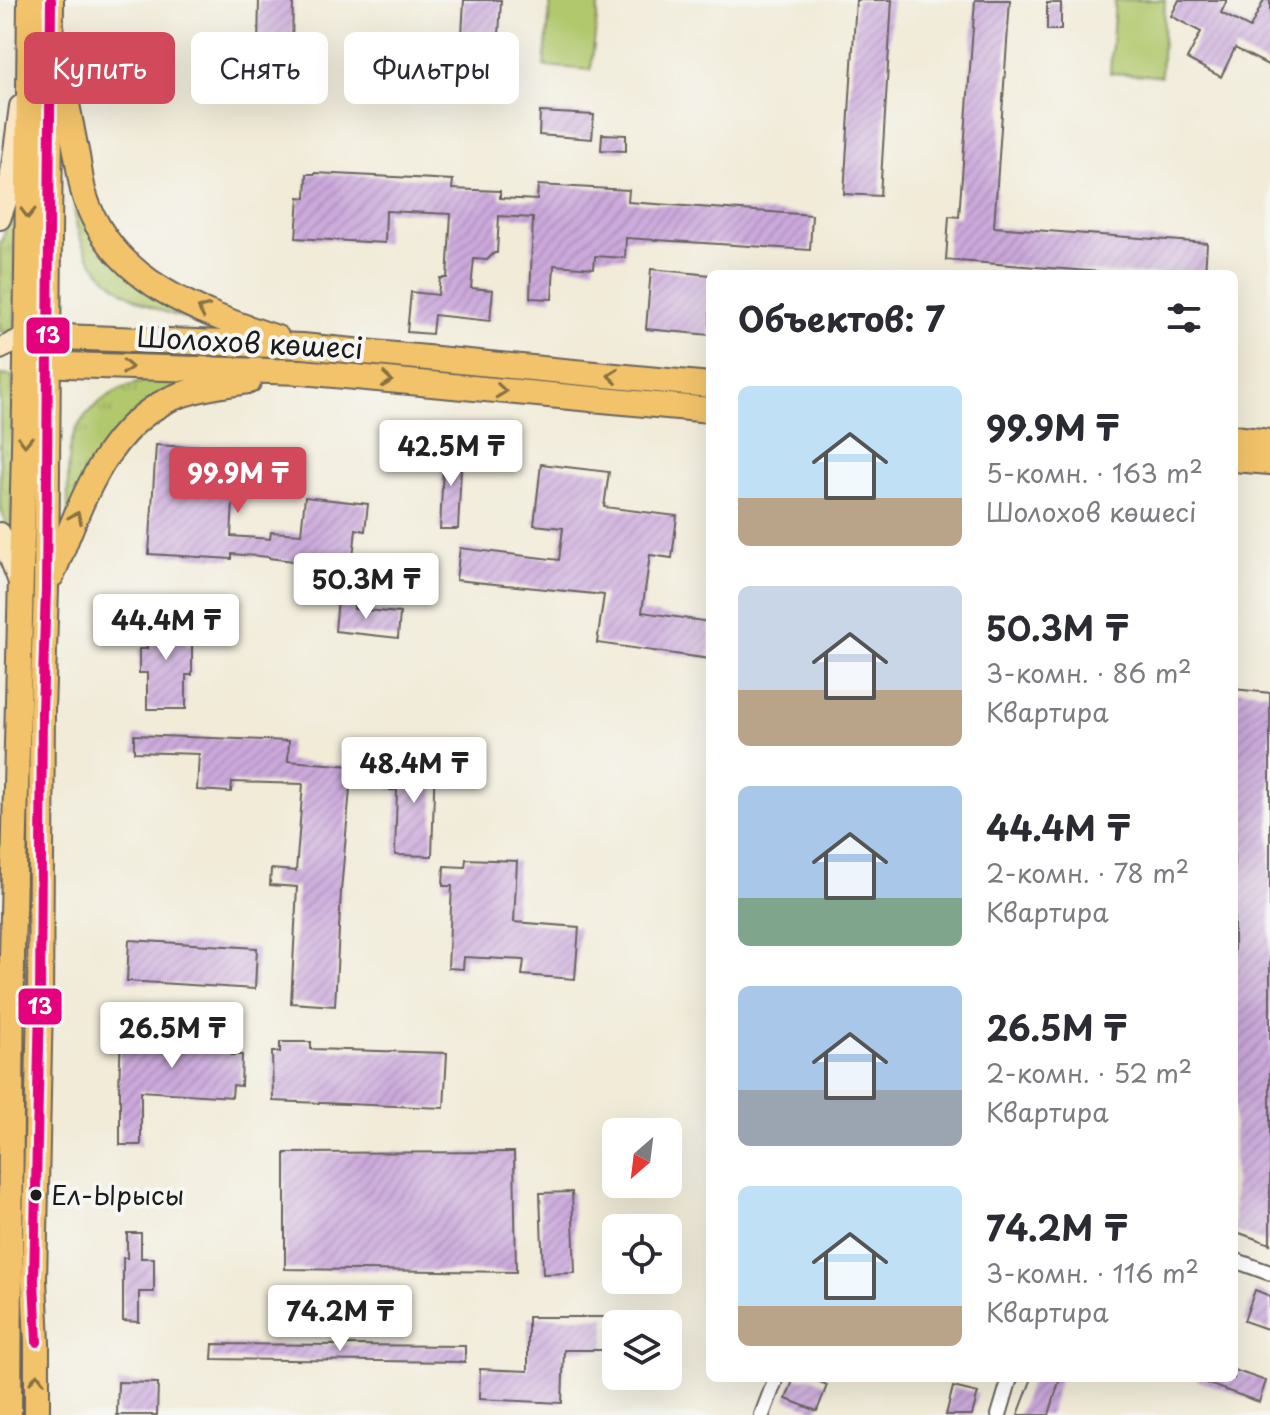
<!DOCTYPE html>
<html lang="ru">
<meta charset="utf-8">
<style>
:root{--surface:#fff;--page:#f7f7f7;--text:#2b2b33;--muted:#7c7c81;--accent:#d1495b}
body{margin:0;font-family:"Playpen Sans",sans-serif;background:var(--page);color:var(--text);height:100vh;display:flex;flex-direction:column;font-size:30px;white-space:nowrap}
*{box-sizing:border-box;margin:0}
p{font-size:26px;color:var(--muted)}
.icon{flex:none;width:44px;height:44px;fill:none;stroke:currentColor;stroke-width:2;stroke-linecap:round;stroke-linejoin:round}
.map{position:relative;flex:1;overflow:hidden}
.sheet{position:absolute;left:706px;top:270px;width:532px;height:1112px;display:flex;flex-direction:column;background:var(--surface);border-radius:12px;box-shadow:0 8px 32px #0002}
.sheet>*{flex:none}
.top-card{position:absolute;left:24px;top:32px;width:562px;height:72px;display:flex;gap:16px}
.needle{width:52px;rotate:208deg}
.fabs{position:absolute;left:602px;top:1118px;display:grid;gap:16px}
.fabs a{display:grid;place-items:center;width:80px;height:80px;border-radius:12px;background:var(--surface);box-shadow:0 8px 32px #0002;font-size:40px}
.price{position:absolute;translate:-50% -68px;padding:0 18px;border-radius:8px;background:#fff;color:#222;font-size:26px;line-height:52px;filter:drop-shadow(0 2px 4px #0008)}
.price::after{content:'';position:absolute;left:50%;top:48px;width:24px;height:18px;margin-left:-12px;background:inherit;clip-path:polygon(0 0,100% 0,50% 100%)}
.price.active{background:var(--accent);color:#fff}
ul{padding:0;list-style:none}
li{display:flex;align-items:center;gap:24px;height:200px;padding:0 32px}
li span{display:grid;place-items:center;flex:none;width:224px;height:160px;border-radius:12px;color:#555}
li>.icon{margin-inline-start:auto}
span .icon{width:96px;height:96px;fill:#fffc;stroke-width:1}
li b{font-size:34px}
h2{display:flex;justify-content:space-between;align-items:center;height:96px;padding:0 32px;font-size:34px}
.pill{padding:0 28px;border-radius:12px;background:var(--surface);box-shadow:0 8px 32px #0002;font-size:28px;line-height:72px}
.pill.active{background:var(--accent);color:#fff}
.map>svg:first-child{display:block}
.grass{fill:url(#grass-tufts);stroke:#667244;stroke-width:2}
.pitch{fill:#b1c86d;stroke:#667244;stroke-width:2}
.building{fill:url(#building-hatch)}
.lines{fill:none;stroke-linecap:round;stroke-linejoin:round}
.minor-casing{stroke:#67645e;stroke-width:18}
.secondary-casing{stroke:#67645e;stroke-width:24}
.trunk-casing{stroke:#67645e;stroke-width:28}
.minor{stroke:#fff;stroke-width:14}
.secondary{stroke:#fae7c3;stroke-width:20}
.trunk{stroke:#f2c36a;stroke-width:24}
.bus-1-casing{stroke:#f6f6f2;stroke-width:16}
.bus-1{stroke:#e5007d;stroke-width:10}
.oneway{stroke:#877043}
.bus-dot{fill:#1c1c1c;stroke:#f6f6f2;stroke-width:3}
.labels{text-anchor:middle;stroke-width:8;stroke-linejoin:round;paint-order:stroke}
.bus-label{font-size:26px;fill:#1c1c1c;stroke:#f6f6f2;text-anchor:start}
.street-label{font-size:28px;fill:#1c1c1c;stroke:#f6f6f2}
.line-badge{stroke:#f6f6f2;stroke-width:3}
.badge-label{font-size:22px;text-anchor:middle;font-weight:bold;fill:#fff}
</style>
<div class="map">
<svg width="1270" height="1415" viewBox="0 0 1270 1415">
<defs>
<pattern id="grass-tufts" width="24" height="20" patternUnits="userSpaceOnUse" patternTransform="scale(2)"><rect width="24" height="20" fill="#b1c86d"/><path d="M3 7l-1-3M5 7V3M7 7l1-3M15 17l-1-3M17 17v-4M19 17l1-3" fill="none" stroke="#98ab5e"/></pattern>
<pattern id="building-hatch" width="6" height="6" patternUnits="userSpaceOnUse" patternTransform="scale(2)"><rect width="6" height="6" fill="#cba9db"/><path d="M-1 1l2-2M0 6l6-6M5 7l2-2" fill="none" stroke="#ae91bb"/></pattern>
</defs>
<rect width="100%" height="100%" fill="#f6f6f2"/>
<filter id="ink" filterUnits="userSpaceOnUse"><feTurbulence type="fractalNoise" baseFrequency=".0125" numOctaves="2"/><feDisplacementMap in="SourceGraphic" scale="16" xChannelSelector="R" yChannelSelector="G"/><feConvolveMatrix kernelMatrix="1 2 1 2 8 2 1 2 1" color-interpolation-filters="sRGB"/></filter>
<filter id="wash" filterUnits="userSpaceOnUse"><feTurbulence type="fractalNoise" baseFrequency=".006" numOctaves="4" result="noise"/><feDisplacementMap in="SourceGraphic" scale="32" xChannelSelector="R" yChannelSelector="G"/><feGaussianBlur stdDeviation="1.8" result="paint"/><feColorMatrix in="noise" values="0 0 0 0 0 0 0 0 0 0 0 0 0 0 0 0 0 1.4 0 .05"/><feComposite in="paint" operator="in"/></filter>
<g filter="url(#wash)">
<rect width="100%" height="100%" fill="#f1ebd8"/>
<!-- grass -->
<g class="grass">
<path d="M73,186L84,212L216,326C163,316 97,292 79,235C74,220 74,202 73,186Z"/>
<polygon points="14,205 15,332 0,332 0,245"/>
<polygon points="0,375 13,376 11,545 0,504"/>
<path d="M151,380L215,381L171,391L68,518C68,495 67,471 70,449C76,411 117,385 151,380Z"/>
</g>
<!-- pitch -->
<g class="pitch">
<polygon points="551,0 599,0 591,70 544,66"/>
<polygon points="1115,0 1165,0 1161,76 1110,73"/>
</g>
<g id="blocks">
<!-- building -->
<g class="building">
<polygon points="259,0 293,0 291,96 257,95"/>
<polygon points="464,0 501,0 497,72 460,69"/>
<polygon points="856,0 892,0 880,196 844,194"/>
<polygon points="975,0 1010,0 994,227 1207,243 1205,274 1128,274 946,260 949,216 959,217"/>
<polygon points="1179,0 1227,0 1221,13 1250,28 1264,0 1270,0 1270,66 1235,48 1221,77 1187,59 1201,32 1171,16"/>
<rect x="1047" y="3" width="14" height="27"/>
<polygon points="540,112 594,115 592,139 539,135"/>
<polygon points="602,134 626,135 626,151 601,150"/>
<polygon points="315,173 453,180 452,189 500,191 500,198 537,200 538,185 629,190 628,202 812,215 810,250 626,238 625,258 595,256 594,268 554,265 552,299 530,298 533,218 499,216 497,253 494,253 487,260 474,259 471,288 493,290 490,321 434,315 432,334 407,332 411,292 438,295 440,278 447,278 451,214 386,211 385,243 296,238 299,197 306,198 307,174 315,174"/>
<polygon points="651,269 710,275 710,335 646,329"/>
<polygon points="156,445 236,450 231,536 270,539 271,532 301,534 305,497 368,504 365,531 356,529 352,568 269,558 269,557 232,554 232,559 149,554"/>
<polygon points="444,446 462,447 458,529 440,529"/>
<polygon points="541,464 609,472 604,507 677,516 672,558 650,555 642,612 710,622 710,659 597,643 604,595 456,580 460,548 559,560 563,528 534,525"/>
<polygon points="338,599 354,601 354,609 400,613 398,638 335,631"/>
<polygon points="146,615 185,615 185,645 192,645 192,675 186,675 186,709 147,709 147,673 139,673 139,649 147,649"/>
<polygon points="1234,689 1270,693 1270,1244 1234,1231"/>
<polygon points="134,735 289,741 288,761 352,766 341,891 335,1006 291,1003 297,887 270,885 271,869 296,871 303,784 232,782 231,792 197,790 199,754 134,752"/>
<polygon points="392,756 435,759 432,856 395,855 397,790 390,790"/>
<polygon points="466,859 517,861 514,922 579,927 575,979 522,975 524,960 464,957 463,969 448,968 452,886 443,886 444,866 465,867"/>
<polygon points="129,940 257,948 255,989 127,981"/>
<polygon points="169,1015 192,1016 191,1039 233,1041 232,1055 242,1055 241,1086 233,1085 232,1097 141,1091 141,1145 120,1145 120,1090 119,1090 121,1032 168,1034"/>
<polygon points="280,1042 311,1042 311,1049 447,1053 444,1108 273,1101 272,1052 280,1052"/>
<polygon points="514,1152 516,1272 285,1269 285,1153"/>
<polygon points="572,1192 575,1273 543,1274 540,1193"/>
<polygon points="127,1233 141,1233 141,1258 154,1258 154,1292 139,1292 139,1322 123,1321 123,1258 127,1258"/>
<polygon points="1255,1290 1270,1296 1270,1330 1244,1321"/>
<polygon points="528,1317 605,1317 605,1350 564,1350 562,1403 479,1399 480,1369 528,1371"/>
<polygon points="213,1344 465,1346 465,1362 212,1359"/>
<polygon points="1234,1370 1266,1381 1259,1402 1197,1380 1198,1378 1234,1378"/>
<polygon points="794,1378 811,1378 827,1385 817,1411 786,1399"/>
<polygon points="1032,1378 1060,1378 1049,1415 1018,1415"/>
<polygon points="118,1382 158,1383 157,1415 117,1415"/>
<polygon points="953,1387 978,1393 972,1415 946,1415"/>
</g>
</g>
</g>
<g filter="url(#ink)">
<use href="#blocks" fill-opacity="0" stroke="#67645e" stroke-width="2"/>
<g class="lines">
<!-- minor casing -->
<g class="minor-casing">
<g id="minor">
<polyline points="1234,1260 1270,1273"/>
<polyline points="762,1415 776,1378"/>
<polyline points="999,1415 1010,1378"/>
</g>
</g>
<!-- secondary casing -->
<g class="secondary-casing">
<g id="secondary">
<polyline points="0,219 8,196 20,106"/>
<polyline points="0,349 27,336"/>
<polyline points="0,533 19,582"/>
</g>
</g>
<!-- trunk casing -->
<g class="trunk-casing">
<g id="trunk">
<path d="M61,73C66,99 71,125 76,151C79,165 80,180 84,194C111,282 199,312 277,338"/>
<polyline points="34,336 302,346 710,385"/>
<polyline points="33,364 302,372 710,410"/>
<polyline points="1234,438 1270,442"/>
<polyline points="1234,459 1270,462"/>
<path d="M52,575C79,510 102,431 170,399C195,388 223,385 249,381"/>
<polyline points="9,1415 12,956 26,363 30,0"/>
<polyline points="37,1415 37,1342 34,1280 40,1001 42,711 46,589 51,0"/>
</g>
</g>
<!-- minor -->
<use href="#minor" class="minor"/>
<!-- secondary -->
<use href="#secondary" class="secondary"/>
<!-- trunk -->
<use href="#trunk" class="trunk"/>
<!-- bus-1 casing -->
<g class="bus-1-casing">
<polyline id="bus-1" points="37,1342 34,1280 40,1001 42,711 46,589 51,0"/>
</g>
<!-- bus-1 -->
<use href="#bus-1" class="bus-1"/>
</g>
<!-- one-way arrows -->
<defs><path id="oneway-chevron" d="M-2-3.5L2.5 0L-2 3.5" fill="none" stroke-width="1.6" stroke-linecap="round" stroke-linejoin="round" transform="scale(2)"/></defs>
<g class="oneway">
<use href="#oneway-chevron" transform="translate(28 213) rotate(91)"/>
<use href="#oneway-chevron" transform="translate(203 310) rotate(-155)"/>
<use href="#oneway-chevron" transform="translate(127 367) rotate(2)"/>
<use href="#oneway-chevron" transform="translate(613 376) rotate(-174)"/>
<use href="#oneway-chevron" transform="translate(387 380) rotate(6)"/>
<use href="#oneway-chevron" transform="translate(501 391) rotate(6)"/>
<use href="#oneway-chevron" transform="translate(25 441) rotate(91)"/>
<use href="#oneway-chevron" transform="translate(76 517) rotate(-67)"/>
<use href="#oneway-chevron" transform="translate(37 1379) rotate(-90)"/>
</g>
</g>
<!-- markers -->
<circle class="bus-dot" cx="36" cy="1195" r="7"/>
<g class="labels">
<!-- bus labels -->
<g class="bus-label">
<text x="51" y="1205">Ел-Ырысы</text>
</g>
<!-- street labels -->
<g class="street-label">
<text transform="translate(250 343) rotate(3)" y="10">Шолохов көшесі</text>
</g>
</g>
<g class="line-badge">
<rect x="25" y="316" width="46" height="39" rx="8" fill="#e5007d"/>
<rect x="17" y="987" width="46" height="39" rx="8" fill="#e5007d"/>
</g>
<g class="badge-label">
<text x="48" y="343">13</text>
<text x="40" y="1014">13</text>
</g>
</svg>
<div class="fabs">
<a><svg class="needle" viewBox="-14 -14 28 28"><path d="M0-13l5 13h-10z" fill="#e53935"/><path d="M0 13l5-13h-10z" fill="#7c7c81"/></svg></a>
<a><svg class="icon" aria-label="locate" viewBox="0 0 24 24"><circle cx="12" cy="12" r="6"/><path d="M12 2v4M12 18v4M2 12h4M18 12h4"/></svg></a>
<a><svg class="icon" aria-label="layers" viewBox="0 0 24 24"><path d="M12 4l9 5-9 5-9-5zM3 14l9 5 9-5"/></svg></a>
</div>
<b class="price" style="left:451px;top:488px">42.5M ₸</b>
<b class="price active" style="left:238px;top:515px">99.9M ₸</b>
<b class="price" style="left:366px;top:621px">50.3M ₸</b>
<b class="price" style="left:166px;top:662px">44.4M ₸</b>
<b class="price" style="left:414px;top:805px">48.4M ₸</b>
<b class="price" style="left:172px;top:1070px">26.5M ₸</b>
<b class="price" style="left:340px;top:1353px">74.2M ₸</b>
<div class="top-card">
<a class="pill active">Купить</a>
<a class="pill">Снять</a>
<a class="pill">Фильтры</a>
</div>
<section class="sheet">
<h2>Объектов: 7<svg class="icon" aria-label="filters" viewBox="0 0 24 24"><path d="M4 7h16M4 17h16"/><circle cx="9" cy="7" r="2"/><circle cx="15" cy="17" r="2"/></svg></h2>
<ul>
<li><span style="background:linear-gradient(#bfe0f5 70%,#b9a48a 0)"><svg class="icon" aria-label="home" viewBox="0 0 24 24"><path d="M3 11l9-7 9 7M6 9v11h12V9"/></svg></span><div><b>99.9M ₸</b><p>5-комн. · 163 m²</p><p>Шолохов көшесі</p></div></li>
<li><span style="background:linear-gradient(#c9d6e8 65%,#b9a48a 0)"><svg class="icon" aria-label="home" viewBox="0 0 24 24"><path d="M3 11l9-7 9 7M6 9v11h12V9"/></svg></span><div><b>50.3M ₸</b><p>3-комн. · 86 m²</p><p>Квартира</p></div></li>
<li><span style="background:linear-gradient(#a9c7e8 70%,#7fa58c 0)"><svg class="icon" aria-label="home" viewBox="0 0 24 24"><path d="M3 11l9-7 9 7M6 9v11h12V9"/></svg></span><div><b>44.4M ₸</b><p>2-комн. · 78 m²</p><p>Квартира</p></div></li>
<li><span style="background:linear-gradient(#a9c7e8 65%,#9aa5b1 0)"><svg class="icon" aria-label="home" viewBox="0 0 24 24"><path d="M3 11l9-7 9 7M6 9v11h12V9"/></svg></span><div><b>26.5M ₸</b><p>2-комн. · 52 m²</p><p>Квартира</p></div></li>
<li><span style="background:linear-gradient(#bfe0f5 75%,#b9a48a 0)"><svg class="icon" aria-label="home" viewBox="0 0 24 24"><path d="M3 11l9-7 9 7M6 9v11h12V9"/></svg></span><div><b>74.2M ₸</b><p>3-комн. · 116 m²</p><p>Квартира</p></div></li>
</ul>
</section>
</div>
